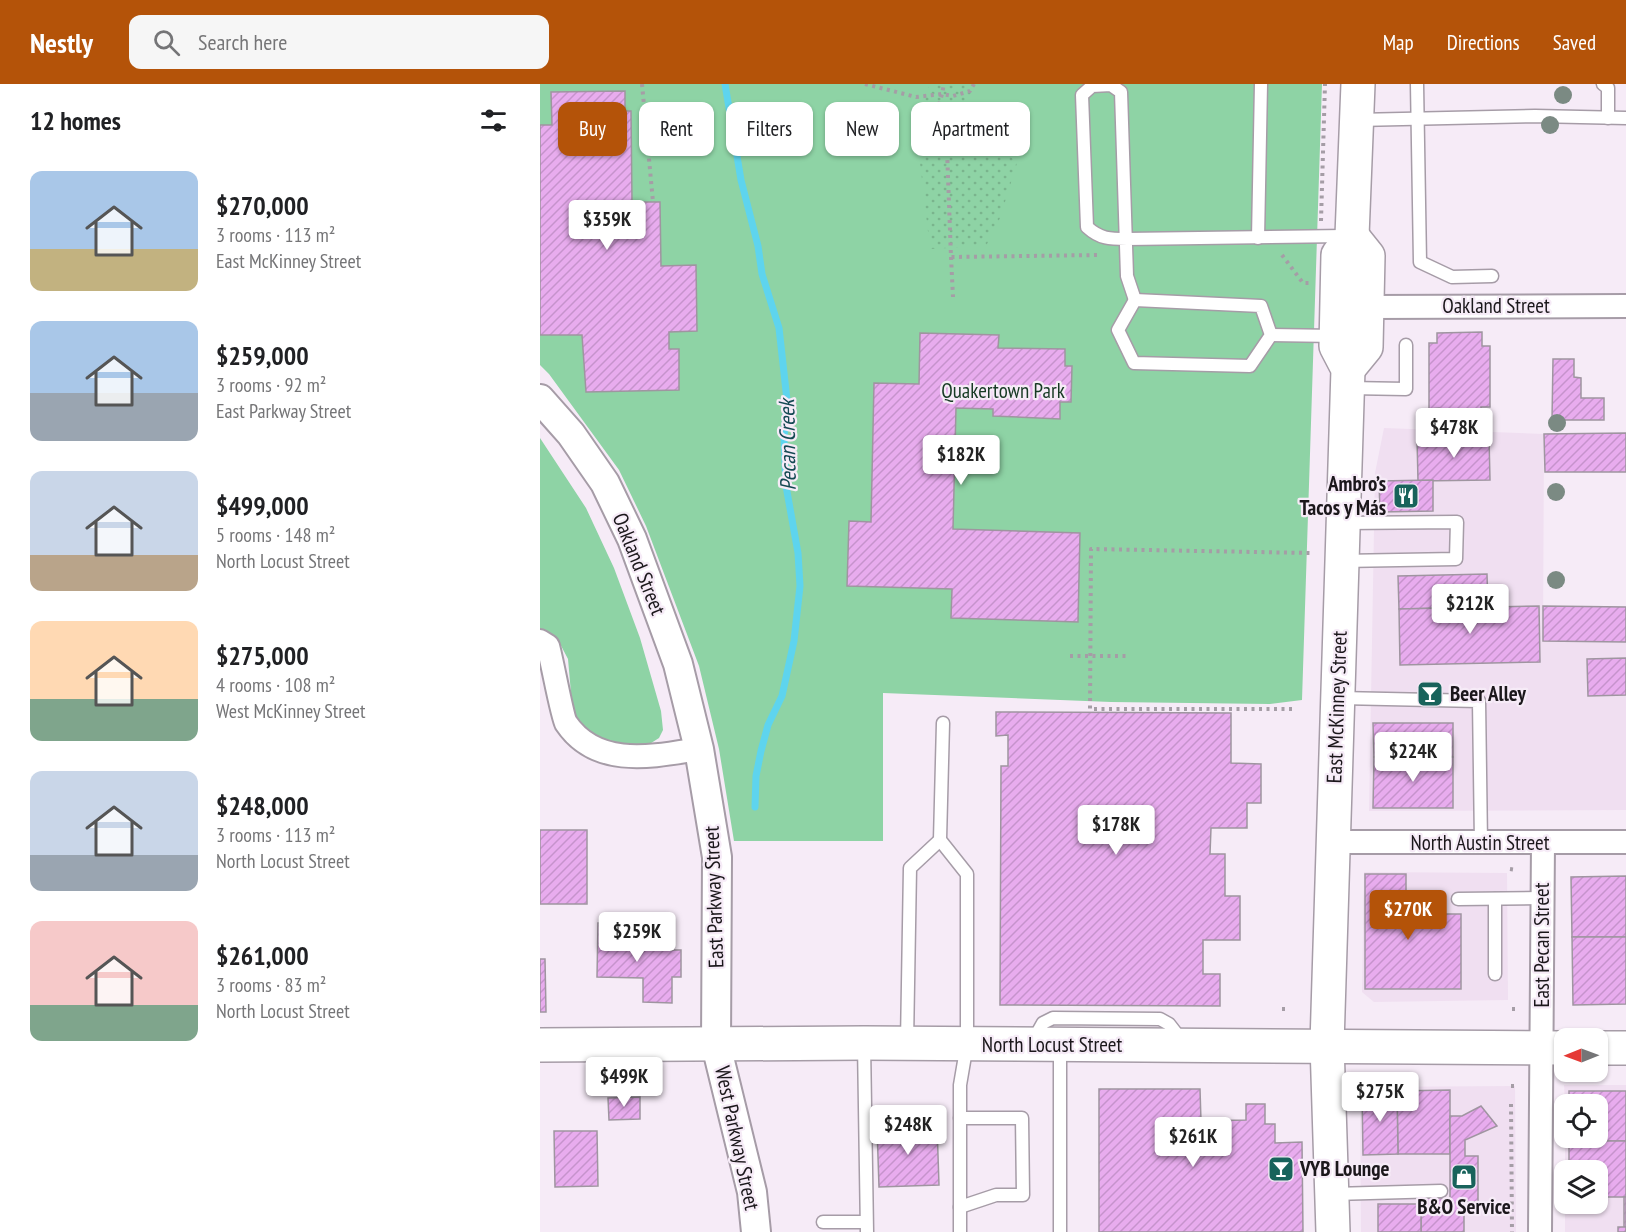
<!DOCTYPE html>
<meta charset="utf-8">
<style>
:root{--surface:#fff;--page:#f6f6f6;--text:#202124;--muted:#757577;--accent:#b45309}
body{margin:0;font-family:"PT Sans Narrow",sans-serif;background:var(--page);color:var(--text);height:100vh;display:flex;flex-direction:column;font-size:22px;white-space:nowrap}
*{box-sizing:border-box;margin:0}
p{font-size:20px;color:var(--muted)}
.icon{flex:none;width:33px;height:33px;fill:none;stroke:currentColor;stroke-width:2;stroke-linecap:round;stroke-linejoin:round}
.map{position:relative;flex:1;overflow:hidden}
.sheet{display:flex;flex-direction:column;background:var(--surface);width:540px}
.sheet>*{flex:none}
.top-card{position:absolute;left:18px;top:18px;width:570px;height:54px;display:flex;gap:12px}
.needle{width:39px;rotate:269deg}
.tools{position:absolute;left:1014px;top:944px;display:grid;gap:12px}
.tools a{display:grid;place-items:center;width:54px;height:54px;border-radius:12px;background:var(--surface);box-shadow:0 2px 4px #0004;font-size:30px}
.price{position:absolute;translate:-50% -51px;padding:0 14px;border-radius:6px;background:#fff;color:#222;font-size:20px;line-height:39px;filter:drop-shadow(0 2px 3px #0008)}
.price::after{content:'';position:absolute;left:50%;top:36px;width:18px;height:14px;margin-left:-9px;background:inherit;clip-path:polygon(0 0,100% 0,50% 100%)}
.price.active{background:var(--accent);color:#fff}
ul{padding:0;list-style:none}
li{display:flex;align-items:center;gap:18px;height:150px;padding:0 30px}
li span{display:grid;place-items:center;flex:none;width:168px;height:120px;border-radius:12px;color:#555}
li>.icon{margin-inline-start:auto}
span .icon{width:72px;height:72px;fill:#fffc;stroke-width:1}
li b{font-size:26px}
h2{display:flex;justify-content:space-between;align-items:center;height:72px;padding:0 30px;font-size:26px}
.pill{padding:0 21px;border-radius:12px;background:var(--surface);box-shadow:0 2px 4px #0004;font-size:21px;line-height:54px}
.pill.active{background:var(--accent);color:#fff}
header{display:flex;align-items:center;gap:36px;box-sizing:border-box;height:84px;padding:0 30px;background:var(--accent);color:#fff}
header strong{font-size:28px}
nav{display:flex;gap:33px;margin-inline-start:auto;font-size:21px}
.search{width:420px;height:54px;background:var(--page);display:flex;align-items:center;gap:15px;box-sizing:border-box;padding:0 21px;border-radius:12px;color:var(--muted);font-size:22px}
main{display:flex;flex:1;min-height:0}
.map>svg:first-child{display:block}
.commercial{fill:#f0dff1}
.green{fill:#8ed3a5}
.garden{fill:url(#garden-dots)}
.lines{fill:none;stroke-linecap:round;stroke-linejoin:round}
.stream{stroke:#5ed4ee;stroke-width:7}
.building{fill:url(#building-hatch);stroke:#9f95a0;stroke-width:1.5}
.service-casing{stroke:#a69ca7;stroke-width:15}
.minor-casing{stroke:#a69ca7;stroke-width:26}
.tertiary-casing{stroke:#a69ca7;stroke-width:32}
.secondary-casing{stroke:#a69ca7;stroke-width:36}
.path{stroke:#a59da6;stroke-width:4;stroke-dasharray:3 4.5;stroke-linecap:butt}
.service{stroke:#fff;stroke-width:12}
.minor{stroke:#fff;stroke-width:22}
.tertiary{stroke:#fff;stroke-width:28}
.secondary{stroke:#fff;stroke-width:33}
.tree{fill:#7b8a83}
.labels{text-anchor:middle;stroke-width:4.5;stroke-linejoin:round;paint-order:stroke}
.street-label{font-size:21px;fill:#1b171b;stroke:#f6ebf7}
.park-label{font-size:21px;fill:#173a24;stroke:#f6ebf7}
.poi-label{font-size:21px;font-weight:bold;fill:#1b171b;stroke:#f6ebf7;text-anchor:start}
.water-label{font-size:22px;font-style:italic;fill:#144953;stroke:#f6ebf7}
</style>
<header>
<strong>Nestly</strong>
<div class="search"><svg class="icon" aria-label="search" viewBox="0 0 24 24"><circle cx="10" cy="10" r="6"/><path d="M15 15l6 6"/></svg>Search here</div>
<nav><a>Map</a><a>Directions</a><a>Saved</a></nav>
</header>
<main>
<section class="sheet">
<h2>12 homes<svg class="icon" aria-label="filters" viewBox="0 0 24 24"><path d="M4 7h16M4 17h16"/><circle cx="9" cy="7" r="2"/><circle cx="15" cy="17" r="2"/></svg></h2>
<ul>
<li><span style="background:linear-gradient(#a9c7e8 65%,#c2b280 0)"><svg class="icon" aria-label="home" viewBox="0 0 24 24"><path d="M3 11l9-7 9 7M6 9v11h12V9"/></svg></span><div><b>$270,000</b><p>3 rooms · 113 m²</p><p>East McKinney Street</p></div></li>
<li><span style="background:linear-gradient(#a9c7e8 60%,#9aa5b1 0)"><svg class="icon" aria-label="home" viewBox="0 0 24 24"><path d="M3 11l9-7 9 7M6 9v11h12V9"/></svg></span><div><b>$259,000</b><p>3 rooms · 92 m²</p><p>East Parkway Street</p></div></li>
<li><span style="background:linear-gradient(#c9d6e8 70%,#b9a48a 0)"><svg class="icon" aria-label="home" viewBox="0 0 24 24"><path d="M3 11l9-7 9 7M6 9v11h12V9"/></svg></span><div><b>$499,000</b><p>5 rooms · 148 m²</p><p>North Locust Street</p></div></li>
<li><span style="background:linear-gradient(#ffd9b3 65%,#7fa58c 0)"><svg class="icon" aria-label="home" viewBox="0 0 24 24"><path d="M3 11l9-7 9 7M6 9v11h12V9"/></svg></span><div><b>$275,000</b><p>4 rooms · 108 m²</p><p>West McKinney Street</p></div></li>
<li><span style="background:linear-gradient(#c9d6e8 70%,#9aa5b1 0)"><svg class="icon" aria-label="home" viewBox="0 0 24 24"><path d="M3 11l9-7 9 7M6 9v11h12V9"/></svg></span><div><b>$248,000</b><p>3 rooms · 113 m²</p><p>North Locust Street</p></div></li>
<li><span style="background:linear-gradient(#f6c9c9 70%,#7fa58c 0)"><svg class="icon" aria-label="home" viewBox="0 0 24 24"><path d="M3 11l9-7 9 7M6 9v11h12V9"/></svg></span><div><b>$261,000</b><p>3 rooms · 83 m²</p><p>North Locust Street</p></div></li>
</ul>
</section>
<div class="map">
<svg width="1086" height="1148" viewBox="0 0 1086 1148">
<defs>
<pattern id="garden-dots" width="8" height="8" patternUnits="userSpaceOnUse" patternTransform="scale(1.5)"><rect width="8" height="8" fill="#8ed3a5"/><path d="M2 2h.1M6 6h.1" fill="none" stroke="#7ab48d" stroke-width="1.8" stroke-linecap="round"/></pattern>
<pattern id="building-hatch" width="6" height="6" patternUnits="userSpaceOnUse" patternTransform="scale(1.5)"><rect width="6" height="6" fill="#e8acee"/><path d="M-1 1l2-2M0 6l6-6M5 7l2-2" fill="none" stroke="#c693cc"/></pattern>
</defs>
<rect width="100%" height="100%" fill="#f6ebf7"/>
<!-- commercial -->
<g class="commercial">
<polygon points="844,344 1004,350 1003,557 1086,558 1086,726 829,727 835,389"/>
<polygon points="824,788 967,789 968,916 834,918 822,908"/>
<polygon points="1024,1001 1086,1001 1086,1148 1025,1148 1025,1119 1058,1119 1058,1086 1025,1086 1025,1053 1058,1053 1058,1020 1025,1020"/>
<polygon points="975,1002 976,1148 821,1148 820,1003"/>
</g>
<!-- green -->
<g class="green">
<polygon points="0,0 782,0 762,616 730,620 571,618 343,609 343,757 194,757 179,665 159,582 106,442 79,386 9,290 0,281"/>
<polygon points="0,354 46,424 74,484 100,554 121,627 123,646 119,654 108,661 92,663 53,653 33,632 28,575 18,556 0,545"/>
</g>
<!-- garden -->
<polygon class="garden" points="390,0 434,0 426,30 477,79 460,134 446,162 390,165 376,44 380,23"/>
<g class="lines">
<!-- stream -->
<polyline class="stream" points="185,0 201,96 218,162 222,190 239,244 247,316 244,354 246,402 258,469 260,502 254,557 242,612 228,641 221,667 216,692 215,723"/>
</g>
<!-- building -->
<g class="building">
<polygon points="85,7 85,27 91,27 92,118 120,118 121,182 156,181 157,247 129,248 129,265 139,265 139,306 46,308 42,251 0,251 0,41 12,41 11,8"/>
<polygon points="942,248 942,262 950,262 950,323 941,323 941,339 899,339 899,324 889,325 889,259 897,259 897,249"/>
<polygon points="380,249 459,251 458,264 525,265 525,282 532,282 531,318 520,318 520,335 453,332 453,325 416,324 413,445 540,449 538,538 411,534 412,505 307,502 309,437 331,438 334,299 379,300"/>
<polygon points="1013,275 1034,275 1034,293 1041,294 1041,314 1064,314 1064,336 1012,336"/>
<polygon points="1086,349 1086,388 1005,388 1004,350"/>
<polygon points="949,353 950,396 878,397 877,354"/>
<polygon points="893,396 893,427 840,428 839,397"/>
<polygon points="947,490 948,523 859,525 858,492"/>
<polygon points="999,522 1000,578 860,581 859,525"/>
<polygon points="1003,522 1086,523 1086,558 1003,557"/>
<polygon points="1086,574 1086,611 1048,612 1047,575"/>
<polygon points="456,628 691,629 691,679 721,680 721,719 707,719 707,744 671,744 670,770 685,770 685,812 700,812 700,856 663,856 663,890 680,890 680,922 460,921 461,682 468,682 468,651 456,652"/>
<polygon points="833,639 913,639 913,673 834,673"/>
<polygon points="834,673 913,673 913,724 833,724"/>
<rect x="0" y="746" width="47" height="74"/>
<polygon points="825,790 866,790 866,830 921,830 921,905 825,905"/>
<polygon points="1086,792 1086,853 1032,853 1031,793"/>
<polygon points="58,839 81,839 81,851 94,851 94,866 141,866 141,893 132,893 132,919 103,918 103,894 57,893"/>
<polygon points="1032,853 1086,853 1086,920 1033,921"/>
<polygon points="0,875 5,875 6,928 0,928"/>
<polygon points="559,1005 660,1005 661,1037 706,1036 706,1020 725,1020 725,1040 735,1040 735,1059 762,1058 763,1148 559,1148"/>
<polygon points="910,1006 910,1070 858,1070 857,1007"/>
<polygon points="857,1007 858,1070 823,1071 822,1008"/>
<polygon points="1029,1007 1086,1007 1086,1057 1029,1057 1029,1053 1058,1053 1058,1020 1029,1020"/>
<polygon points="100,1013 100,1035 69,1036 68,1014"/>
<polygon points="941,1022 957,1042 925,1056 925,1072 938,1072 938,1118 924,1118 924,1148 881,1148 881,1114 910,1114 910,1032 922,1032"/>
<polygon points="397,1041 399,1101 339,1103 337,1043"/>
<polygon points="14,1047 57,1047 58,1102 15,1103"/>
<polygon points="1029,1057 1086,1057 1086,1113 1058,1113 1058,1086 1029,1086"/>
<rect x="1084" y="1113" width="2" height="30"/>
<rect x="838" y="1120" width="43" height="28"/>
<rect x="1078" y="1143" width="8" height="5"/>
</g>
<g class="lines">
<!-- service casing -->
<g class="service-casing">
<g id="service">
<polyline points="877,0 880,178 912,193 952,192"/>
<polyline points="1063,0 1068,4 1068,34"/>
<polyline points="817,36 995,32 1086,34"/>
<polyline points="718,154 721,0"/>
<path d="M595,216L587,192L581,8L571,1L552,2L542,11L547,143C560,155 570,155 587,155L805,152"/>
<polygon points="595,216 721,222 731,251 710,282 594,279 578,246"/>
<polyline points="731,251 796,252"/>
<polyline points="809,304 866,305 866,261"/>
<polyline points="802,477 916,475 917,438 803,439"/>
<polyline points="800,614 939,617 941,759"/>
<polyline points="403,639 400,756 427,790 427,960 420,1001 420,1148"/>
<polyline points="918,815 1002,814"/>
<polyline points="955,815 955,890"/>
<polyline points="493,957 503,939 513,934 620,935 629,940 643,958"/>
<polyline points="367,958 370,784 400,756"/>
<polyline points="324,960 327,1148"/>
<polyline points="520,962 520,1148"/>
<polyline points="420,1034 482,1034 483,1111 456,1111 420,1123"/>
<polyline points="794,1110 901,1107"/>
<polyline points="283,1138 326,1138"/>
</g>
</g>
<!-- minor casing -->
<g class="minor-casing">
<g id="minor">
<polyline points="827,223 1086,222"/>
<path d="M0,557L8,562C12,576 22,632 26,639C57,685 114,672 159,665"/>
<polyline points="793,758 1086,758"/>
<polyline points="1000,1148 1003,759"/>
</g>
</g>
<!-- tertiary casing -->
<g class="tertiary-casing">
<polyline id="tertiary" points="0,315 31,350 65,399 92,455 138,580 159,665 177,773 176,961 212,1108 216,1148"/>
</g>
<!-- secondary casing -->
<g class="secondary-casing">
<g id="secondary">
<polyline points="808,285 826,263 828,172 812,152"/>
<polyline points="0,961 324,959 1024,964"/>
<polyline points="1058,964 1086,964"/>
<polyline points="793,1148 787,960 808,285 796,262 798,171 812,152 818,0"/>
</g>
</g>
<!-- path -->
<g class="path">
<polyline points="102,0 113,118"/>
<polyline points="325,0 376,13 402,10 404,0"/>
<polyline points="434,0 430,7 413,12 402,10 397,28 407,66 411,173 559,171"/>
<polyline points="781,137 785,0"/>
<polyline points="742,171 763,199 771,199"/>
<polyline points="411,173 413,213"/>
<polyline points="530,572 586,572"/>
<polyline points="752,625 550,625 551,465 770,469"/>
<polyline points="970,785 977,786"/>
<polyline points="742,925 748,925"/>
<polyline points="972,925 978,925"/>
<polyline points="971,1002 978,1002"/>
<polyline points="971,1020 972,1148"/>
</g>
<!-- service -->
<use href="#service" class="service"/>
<!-- minor -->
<use href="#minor" class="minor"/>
<!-- tertiary -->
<use href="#tertiary" class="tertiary"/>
<!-- secondary -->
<use href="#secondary" class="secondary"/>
</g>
<!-- trees -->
<g class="tree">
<circle cx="1023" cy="11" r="9"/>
<circle cx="1010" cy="41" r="9"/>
<circle cx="1017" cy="339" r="9"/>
<circle cx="1016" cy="408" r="9"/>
<circle cx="1016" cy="496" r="9"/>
</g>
<!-- icons -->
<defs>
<g id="restaurant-square" transform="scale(1.35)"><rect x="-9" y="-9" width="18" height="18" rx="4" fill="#18635b" stroke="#f6ebf7"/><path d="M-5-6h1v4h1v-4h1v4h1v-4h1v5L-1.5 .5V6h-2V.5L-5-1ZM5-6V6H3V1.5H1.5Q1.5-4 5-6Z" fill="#fff"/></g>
<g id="bar-square" transform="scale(1.35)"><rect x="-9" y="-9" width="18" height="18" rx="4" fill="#18635b" stroke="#f6ebf7"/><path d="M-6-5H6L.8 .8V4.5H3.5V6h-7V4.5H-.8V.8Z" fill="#fff"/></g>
<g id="shop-square" transform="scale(1.35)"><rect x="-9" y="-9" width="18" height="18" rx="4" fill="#18635b" stroke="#f6ebf7"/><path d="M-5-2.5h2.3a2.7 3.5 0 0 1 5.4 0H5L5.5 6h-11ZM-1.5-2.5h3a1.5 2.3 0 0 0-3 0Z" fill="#fff"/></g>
</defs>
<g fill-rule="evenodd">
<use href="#restaurant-square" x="866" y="412"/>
<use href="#bar-square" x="890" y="610"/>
<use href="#bar-square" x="741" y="1085"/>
<use href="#shop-square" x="924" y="1093"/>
</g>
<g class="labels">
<!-- street labels -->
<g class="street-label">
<text x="956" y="229">Oakland Street</text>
<text transform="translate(99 480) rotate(68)" y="7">Oakland Street</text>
<text transform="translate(797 623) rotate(-88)" y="7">East McKinney Street</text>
<text x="940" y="766">North Austin Street</text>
<text transform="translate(174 813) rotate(-92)" y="7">East Parkway Street</text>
<text transform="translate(1002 861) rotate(-90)" y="7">East Pecan Street</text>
<text x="512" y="968">North Locust Street</text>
<text transform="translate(197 1054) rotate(78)" y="7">West Parkway Street</text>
</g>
<!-- park labels -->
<g class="park-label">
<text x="463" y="314">Quakertown Park</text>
</g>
<!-- poi labels -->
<g class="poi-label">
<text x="846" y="407" text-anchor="end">Ambro’s<tspan x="846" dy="24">Tacos y Más</tspan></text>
<text x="910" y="617">Beer Alley</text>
<text x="760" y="1092">VYB Lounge</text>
<text x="924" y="1130" text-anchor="middle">B&amp;O Service</text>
</g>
<!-- water labels -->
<g class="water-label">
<text transform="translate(247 361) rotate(-91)" y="8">Pecan Creek</text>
</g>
</g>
</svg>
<div class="tools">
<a><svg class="needle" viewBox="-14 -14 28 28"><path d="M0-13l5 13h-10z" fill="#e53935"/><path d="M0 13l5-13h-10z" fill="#757577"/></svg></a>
<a><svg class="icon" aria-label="locate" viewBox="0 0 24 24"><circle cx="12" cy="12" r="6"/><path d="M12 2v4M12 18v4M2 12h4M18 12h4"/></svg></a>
<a><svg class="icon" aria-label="layers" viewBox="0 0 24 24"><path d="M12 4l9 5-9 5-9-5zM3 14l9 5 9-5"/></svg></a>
</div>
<b class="price" style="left:67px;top:167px">$359K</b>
<b class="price" style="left:914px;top:375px">$478K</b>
<b class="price" style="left:421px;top:402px">$182K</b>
<b class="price" style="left:930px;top:551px">$212K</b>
<b class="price" style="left:873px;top:699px">$224K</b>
<b class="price" style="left:576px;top:772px">$178K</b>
<b class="price active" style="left:868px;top:857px">$270K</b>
<b class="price" style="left:97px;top:879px">$259K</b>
<b class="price" style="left:84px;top:1024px">$499K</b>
<b class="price" style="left:840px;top:1039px">$275K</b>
<b class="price" style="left:368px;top:1072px">$248K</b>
<b class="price" style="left:653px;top:1084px">$261K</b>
<div class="top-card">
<a class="pill active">Buy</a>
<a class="pill">Rent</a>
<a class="pill">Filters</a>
<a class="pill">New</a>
<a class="pill">Apartment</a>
</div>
</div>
</main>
